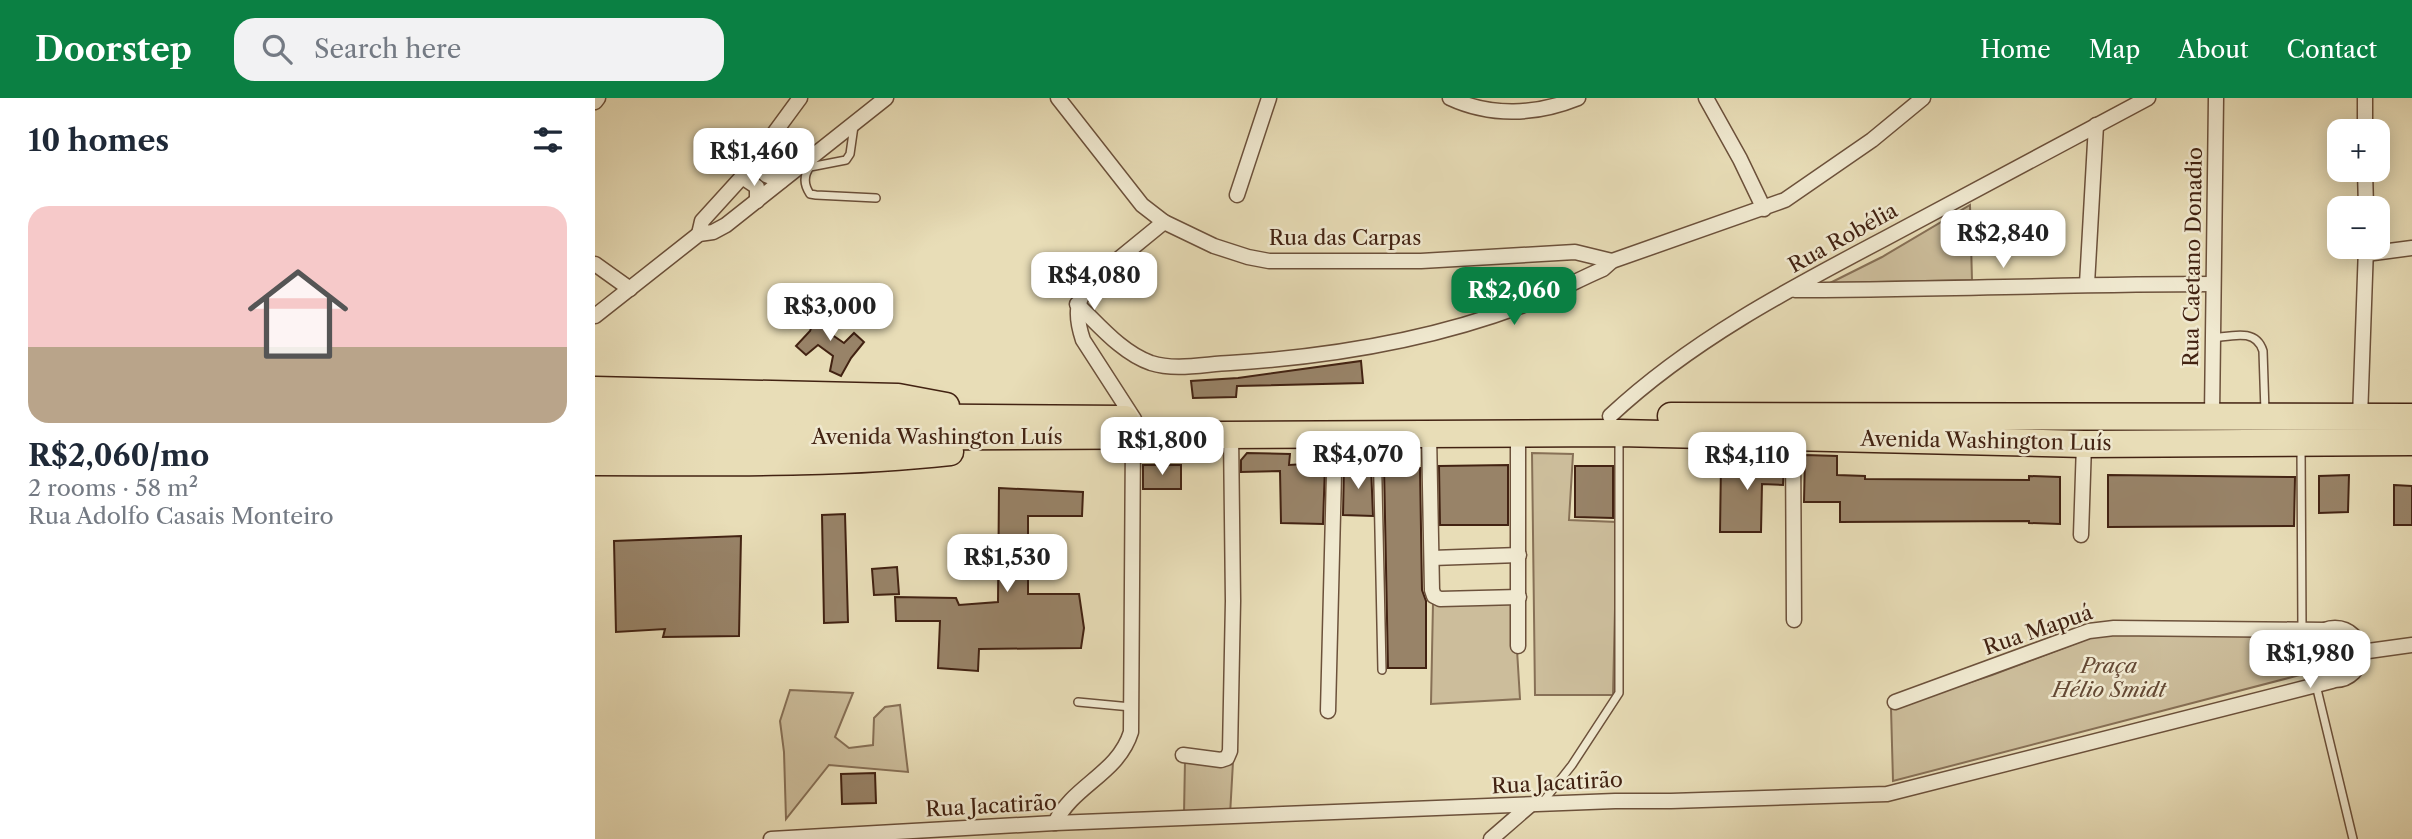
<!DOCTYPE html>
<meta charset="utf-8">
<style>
:root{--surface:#fff;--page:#f2f2f3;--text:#1f2937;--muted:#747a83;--accent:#0b8043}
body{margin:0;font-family:"Libre Caslon Text",serif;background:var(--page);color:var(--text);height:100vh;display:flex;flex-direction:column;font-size:26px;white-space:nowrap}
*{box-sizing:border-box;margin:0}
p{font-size:23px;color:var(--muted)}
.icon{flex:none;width:38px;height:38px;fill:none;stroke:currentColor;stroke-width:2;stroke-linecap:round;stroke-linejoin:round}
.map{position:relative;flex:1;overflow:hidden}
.panel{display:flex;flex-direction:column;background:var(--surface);width:595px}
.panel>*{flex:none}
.tools{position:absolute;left:1732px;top:21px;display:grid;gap:14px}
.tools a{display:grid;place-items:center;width:63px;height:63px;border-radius:14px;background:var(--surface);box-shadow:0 4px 18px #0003;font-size:35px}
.price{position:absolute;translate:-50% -60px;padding:0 16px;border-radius:14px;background:#fff;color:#222;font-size:23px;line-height:46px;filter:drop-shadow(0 2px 4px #0008)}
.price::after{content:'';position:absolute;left:50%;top:42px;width:21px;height:16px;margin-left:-10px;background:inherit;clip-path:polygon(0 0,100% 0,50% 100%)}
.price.selected{background:var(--accent);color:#fff}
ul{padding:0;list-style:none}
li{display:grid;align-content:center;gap:14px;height:371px;padding:0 28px}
li span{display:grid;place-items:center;height:217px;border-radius:21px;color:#555}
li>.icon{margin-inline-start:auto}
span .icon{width:126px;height:126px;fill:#fffc;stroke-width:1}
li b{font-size:30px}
h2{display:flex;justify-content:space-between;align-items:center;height:84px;padding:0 28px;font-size:30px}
header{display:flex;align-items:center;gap:42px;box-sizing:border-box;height:98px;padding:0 35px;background:var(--accent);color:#fff}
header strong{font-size:33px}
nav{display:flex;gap:38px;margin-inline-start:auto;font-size:24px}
.search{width:490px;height:63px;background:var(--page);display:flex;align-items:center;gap:18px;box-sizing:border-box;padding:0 24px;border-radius:21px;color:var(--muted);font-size:26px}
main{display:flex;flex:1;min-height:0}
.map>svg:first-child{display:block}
.green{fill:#ccbd9b;stroke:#877056;stroke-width:2}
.building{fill:#988368;stroke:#422212;stroke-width:2}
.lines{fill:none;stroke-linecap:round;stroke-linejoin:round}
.lane-casing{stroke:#6c513b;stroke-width:10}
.street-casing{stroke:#6c513b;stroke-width:17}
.highway-casing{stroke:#422212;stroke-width:29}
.lane{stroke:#f0e9d0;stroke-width:7}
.street{stroke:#f0e9d0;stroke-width:14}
.highway{stroke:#e8ddb7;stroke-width:26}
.labels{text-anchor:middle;stroke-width:5;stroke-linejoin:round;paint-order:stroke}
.street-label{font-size:21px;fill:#422212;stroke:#f0e9d0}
.park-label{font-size:21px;font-style:italic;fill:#644934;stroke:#f0e9d0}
</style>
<header>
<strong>Doorstep</strong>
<div class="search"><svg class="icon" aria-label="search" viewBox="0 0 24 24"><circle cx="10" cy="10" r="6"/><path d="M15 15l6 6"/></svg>Search here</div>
<nav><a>Home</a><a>Map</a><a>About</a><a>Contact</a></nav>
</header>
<main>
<section class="panel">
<h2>10 homes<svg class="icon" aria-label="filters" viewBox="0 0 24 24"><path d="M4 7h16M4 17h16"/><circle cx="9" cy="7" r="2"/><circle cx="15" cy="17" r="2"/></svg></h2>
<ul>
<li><span style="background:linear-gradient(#f6c9c9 65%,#b9a48a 0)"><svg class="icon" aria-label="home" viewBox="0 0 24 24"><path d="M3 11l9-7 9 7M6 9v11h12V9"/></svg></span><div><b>R$2,060/mo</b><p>2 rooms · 58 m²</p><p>Rua Adolfo Casais Monteiro</p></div></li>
</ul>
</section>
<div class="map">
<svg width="1817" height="741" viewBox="0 0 1817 741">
<rect width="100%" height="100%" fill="#e8ddb7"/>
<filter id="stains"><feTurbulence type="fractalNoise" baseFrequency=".00286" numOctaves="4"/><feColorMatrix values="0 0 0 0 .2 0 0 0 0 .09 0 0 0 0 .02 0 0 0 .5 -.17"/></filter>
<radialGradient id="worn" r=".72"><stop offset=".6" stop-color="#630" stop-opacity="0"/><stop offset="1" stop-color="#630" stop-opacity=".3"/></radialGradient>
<!-- green -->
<g class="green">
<polygon points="1375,107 1377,182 1235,185 1287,159"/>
<polygon points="937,355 978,356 974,422 1022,424 1018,597 940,597"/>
<polygon points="919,503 925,601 836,606 838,505"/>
<polygon points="1701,535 1708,558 1705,577 1298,683 1296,610 1397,577 1505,536"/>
<circle cx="1741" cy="555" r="19"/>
<polygon points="195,592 258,595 240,639 254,650 278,647 279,620 290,609 305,607 313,674 234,667 191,721 189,654 185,623"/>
<polygon points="590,662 638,664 635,717 589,716"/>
</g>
<!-- building -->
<g class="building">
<polygon points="223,212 237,219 233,234 249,245 259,235 269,244 256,260 246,278 235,273 238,258 223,247 211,257 201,248 215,233"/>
<polygon points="766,263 768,285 642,288 641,299 598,300 596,283 643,280"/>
<polygon points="652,355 695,356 694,367 726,365 726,368 730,368 728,426 686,425 685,373 646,374 646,362"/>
<polygon points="1168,356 1188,356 1189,367 1188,387 1167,386 1166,434 1125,434 1126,365 1168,366"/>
<polygon points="1210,357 1242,358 1242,377 1270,378 1270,381 1434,382 1434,378 1465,379 1465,426 1434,425 1434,423 1245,424 1245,404 1209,404"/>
<rect x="548" y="367" width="38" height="24"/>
<polygon points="749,367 776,368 778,418 748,417"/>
<polygon points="913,367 913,427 845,427 844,368"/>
<polygon points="980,368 1018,368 1018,420 980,419"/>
<polygon points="789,369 825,370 827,492 831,503 831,570 793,570"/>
<polygon points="1513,377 1700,379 1699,428 1513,429"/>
<polygon points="1754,377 1753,414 1724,415 1724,378"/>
<polygon points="1799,387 1817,388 1817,427 1799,427"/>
<polygon points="404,390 488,394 487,418 433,418 433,496 484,496 489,530 486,550 384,551 383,573 343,570 345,523 301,523 300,499 361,500 364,507 403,504"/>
<polygon points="250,416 253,524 229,525 227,417"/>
<polygon points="146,438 144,538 68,539 70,531 21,534 19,443"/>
<polygon points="302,469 304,496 279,497 277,471"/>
<polygon points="280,675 281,705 247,706 246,676"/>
</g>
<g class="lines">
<!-- lane casing -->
<g class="lane-casing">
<g id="lane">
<path d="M259,28L255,56L251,62L215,69C208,78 209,87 215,96L221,97L281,100"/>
<path d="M1618,240C1637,238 1661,230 1668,253L1670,314"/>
<polyline points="782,340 787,572"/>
<polyline points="1706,349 1707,530"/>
<polyline points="1721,587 1758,741"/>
<polyline points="483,604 536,609"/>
<polyline points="947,705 977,667 1024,595 1024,340"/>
</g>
</g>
<!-- street casing -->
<g class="street-casing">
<g id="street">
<polyline points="463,0 547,107 569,124 619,148 653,159 674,163 826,163 980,154 1017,163"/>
<path d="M855,0C896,19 941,17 983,0"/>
<polyline points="1111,0 1145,61 1169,111"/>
<polyline points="1770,0 1770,33"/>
<polyline points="0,4 3,0"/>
<polyline points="159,62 171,77 186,83"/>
<polyline points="1770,72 1771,110"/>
<polyline points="147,79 162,89 162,103"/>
<polyline points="642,97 674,0"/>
<polyline points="104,136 107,123 147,79 205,0"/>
<polyline points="1771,156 1817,150"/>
<polyline points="0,166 35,191"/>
<polyline points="1492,186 1501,27"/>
<path d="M1200,192C1340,192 1479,186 1618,186"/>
<path d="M482,206C504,227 527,255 556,265C581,273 610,266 635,265C732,259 835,242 926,208C954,198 980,183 1008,171L1017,163L1190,102L1277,42L1328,0"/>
<polyline points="0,218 104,136 118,134 131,127 291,0"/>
<path d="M1015,318C1095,243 1194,191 1291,140C1378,94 1465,47 1553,0"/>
<polyline points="1617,318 1621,0"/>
<polyline points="1765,320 1771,149"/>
<path d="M539,321L488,242C480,218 480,201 498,182L569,124"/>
<polyline points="923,335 923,548"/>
<polyline points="834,336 837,492 839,498 845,501 924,499"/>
<polyline points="1198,340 1199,522"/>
<polyline points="1486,437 1489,346"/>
<polyline points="837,460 924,457"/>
<circle cx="1740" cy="556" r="26"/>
<polyline points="1766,554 1817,547"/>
<polyline points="1300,604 1494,533 1519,530 1731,532"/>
<polyline points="733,613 740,336"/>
<polyline points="588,657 626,662 632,660 635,653 638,503 636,336"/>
<path d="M460,725C478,687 523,676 536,634L538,338"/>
<polyline points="176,741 460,725 1020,703 1076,703 1292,696 1737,583"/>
<polyline points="896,741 934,708"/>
</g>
</g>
<!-- highway casing -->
<g class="highway-casing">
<g id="highway">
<polyline points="0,292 303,299 351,308"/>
<polyline points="0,317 530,321"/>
<polyline points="1076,318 1817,319"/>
<polyline points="0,340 1024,335 1489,346 1817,344"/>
<path d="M0,364C119,364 237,367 355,354"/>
</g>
</g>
<!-- lane -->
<use href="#lane" class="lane"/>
<!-- street -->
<use href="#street" class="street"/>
<!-- highway -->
<use href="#highway" class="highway"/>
</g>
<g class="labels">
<!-- street labels -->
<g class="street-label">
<text x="750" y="147">Rua das Carpas</text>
<text transform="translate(1248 140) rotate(-29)" y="7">Rua Robélia</text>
<text transform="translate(1598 159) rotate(-89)" y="7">Rua Caetano Donadio</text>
<text x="342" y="346">Avenida Washington Luís</text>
<text transform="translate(1391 343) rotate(1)" y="7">Avenida Washington Luís</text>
<text transform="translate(1443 532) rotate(-19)" y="7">Rua Mapuá</text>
<text transform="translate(962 685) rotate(-3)" y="7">Rua Jacatirão</text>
<text transform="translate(396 708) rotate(-3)" y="7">Rua Jacatirão</text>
</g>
<!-- park labels -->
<g class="park-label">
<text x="1514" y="575">Praça<tspan x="1514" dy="24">Hélio Smidt</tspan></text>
</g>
</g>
<rect width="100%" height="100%" filter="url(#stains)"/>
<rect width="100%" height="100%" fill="url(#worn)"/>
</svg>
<div class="tools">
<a>+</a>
<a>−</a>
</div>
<b class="price" style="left:159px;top:90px">R$1,460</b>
<b class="price" style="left:1408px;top:172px">R$2,840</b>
<b class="price" style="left:499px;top:214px">R$4,080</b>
<b class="price selected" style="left:919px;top:229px">R$2,060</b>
<b class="price" style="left:235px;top:245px">R$3,000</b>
<b class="price" style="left:567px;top:379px">R$1,800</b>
<b class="price" style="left:763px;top:393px">R$4,070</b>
<b class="price" style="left:1152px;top:394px">R$4,110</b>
<b class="price" style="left:412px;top:496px">R$1,530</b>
<b class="price" style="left:1715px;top:592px">R$1,980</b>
</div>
</main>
